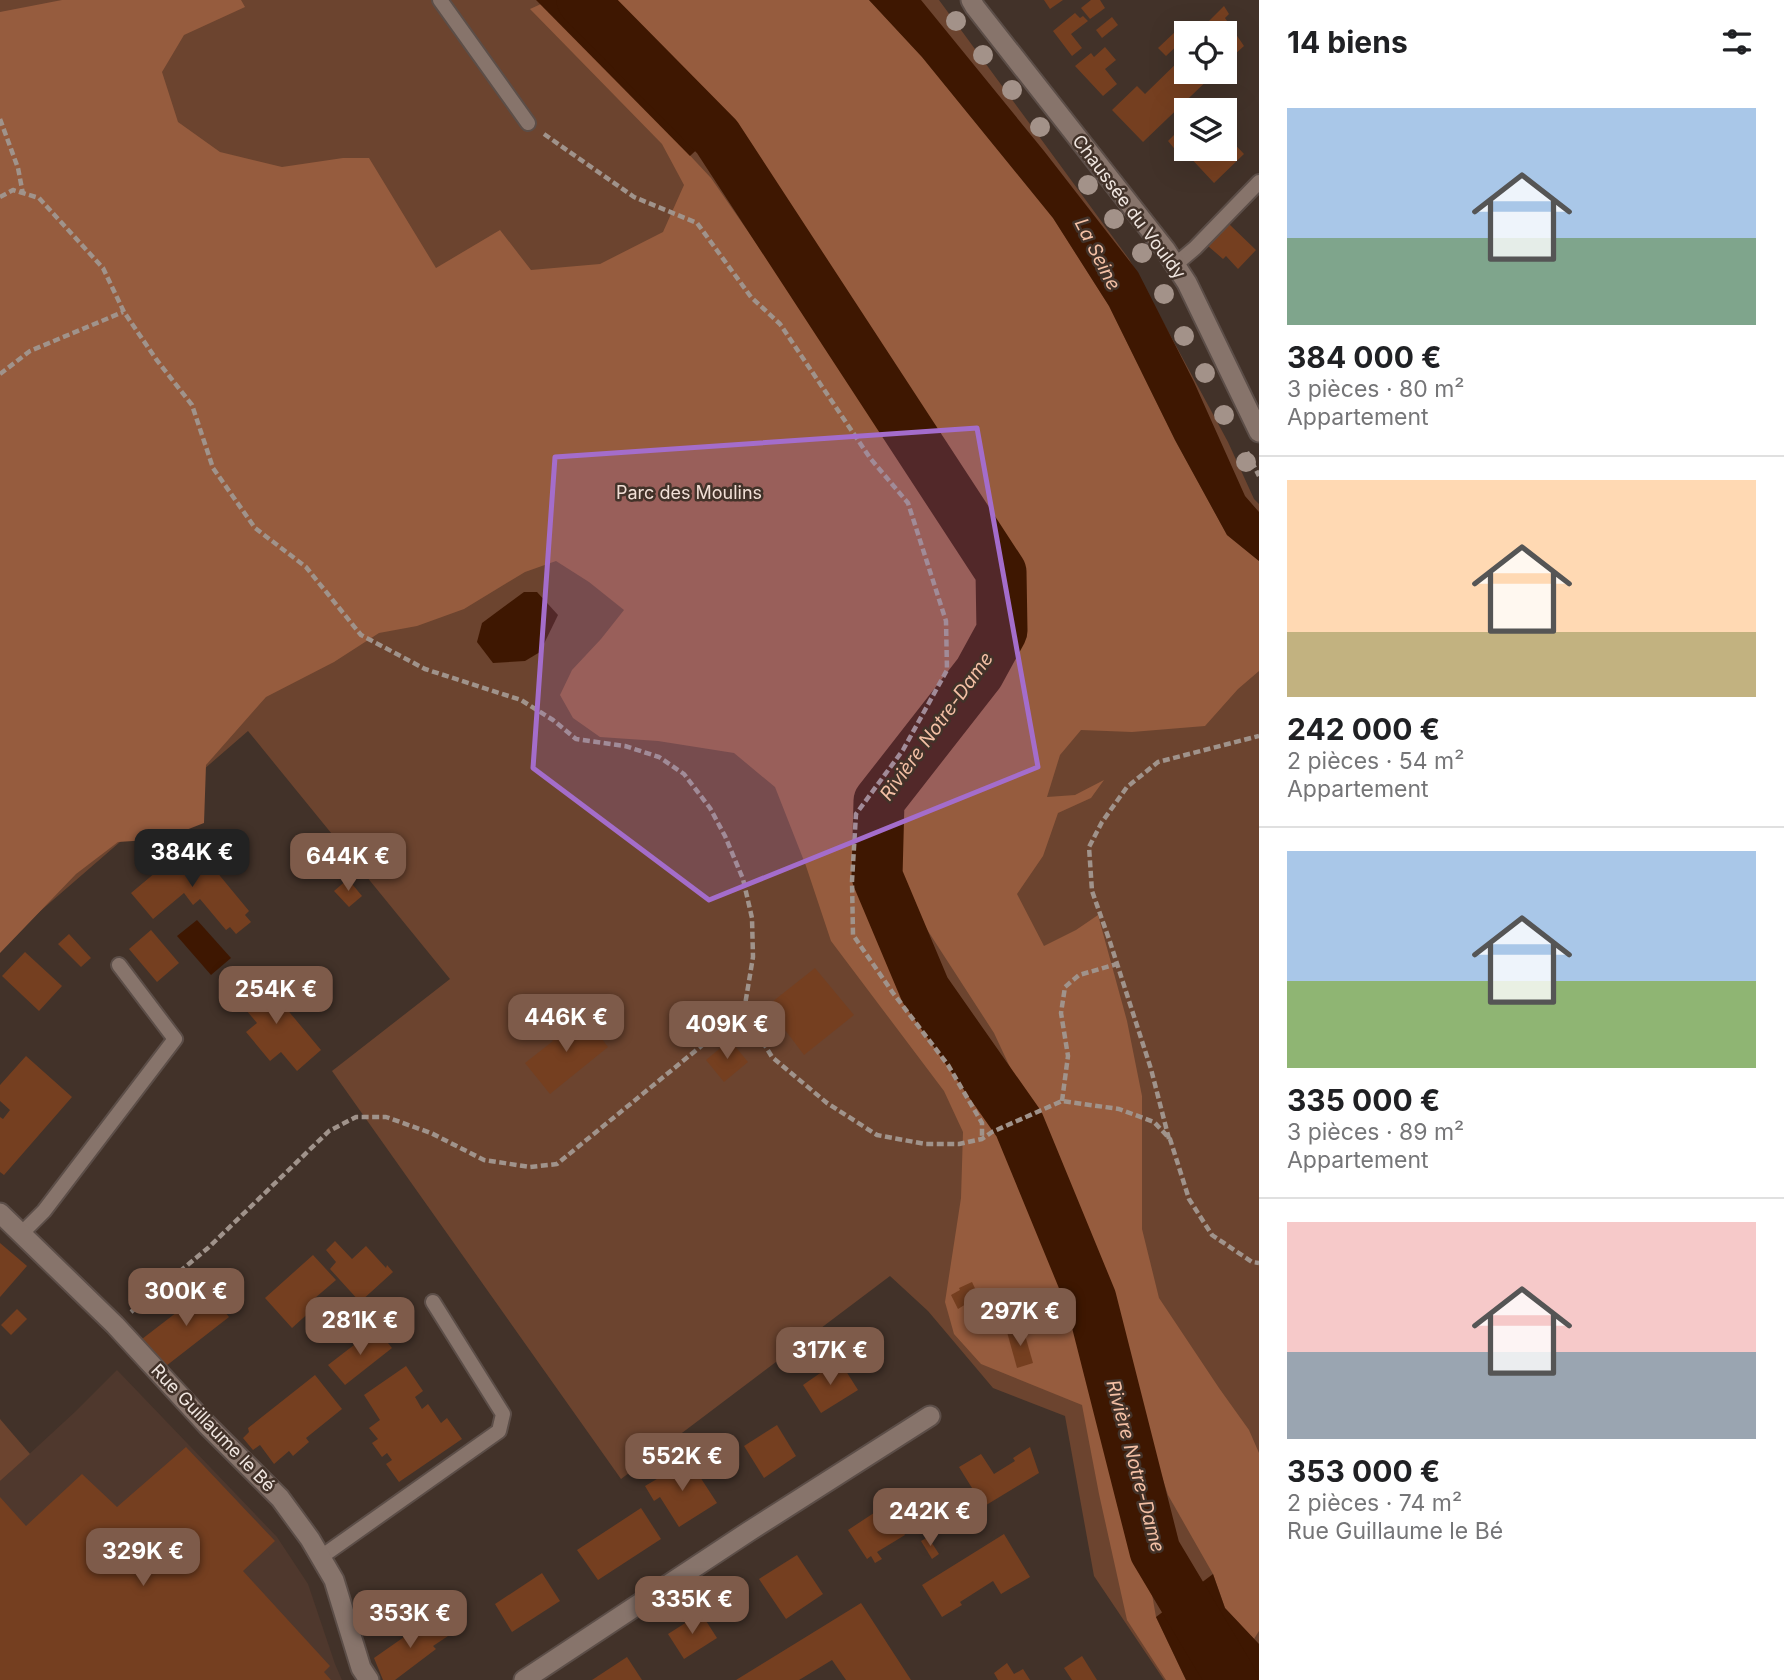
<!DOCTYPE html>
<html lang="fr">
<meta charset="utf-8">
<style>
:root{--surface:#fff;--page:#f6f6f6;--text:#202124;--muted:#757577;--line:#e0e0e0;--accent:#7e5b4a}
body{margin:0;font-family:Inter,sans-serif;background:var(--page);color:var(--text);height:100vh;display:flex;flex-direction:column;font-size:26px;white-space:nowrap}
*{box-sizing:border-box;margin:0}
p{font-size:23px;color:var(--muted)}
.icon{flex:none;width:38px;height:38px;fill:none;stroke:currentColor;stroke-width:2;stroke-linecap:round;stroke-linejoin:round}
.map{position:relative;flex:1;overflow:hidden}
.panel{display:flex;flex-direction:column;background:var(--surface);width:525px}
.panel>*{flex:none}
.controls{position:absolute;left:1174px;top:21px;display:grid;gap:14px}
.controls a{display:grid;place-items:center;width:63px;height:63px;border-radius:0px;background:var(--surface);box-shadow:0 7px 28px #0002;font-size:35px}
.price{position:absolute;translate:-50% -60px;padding:0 16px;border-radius:14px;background:var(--accent);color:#fff;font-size:23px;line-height:46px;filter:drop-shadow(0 2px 4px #0008)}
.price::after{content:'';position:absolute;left:50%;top:42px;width:21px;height:16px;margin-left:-10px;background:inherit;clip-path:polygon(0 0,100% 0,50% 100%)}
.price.current{background:#222;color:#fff}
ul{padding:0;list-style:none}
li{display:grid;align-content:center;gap:14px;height:371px;padding:0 28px}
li+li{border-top:2px solid var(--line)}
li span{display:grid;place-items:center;height:217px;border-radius:0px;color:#555}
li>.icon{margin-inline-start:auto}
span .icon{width:126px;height:126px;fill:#fffc;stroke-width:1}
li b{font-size:30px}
h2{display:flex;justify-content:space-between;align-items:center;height:84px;padding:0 28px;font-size:30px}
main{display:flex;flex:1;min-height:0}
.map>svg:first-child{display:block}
.built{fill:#4f382d}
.green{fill:#6c442f}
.forest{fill:#965c3e}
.water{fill:#3e1701}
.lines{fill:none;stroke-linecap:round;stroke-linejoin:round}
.river{stroke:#3e1701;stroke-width:51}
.building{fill:#753f20}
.service-casing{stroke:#5c4e48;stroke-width:18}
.minor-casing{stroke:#5c4e48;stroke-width:23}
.tertiary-casing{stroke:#5c4e48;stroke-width:23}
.path{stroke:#a0938b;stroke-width:4.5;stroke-dasharray:7 3.5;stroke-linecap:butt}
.service{stroke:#87746b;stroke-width:14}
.minor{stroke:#87746b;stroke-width:19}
.tertiary{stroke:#87746b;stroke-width:19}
.tree{fill:#a39289}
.marked{fill:#a46dcb;fill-opacity:0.2;stroke:#a46dcb;stroke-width:5;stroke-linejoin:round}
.labels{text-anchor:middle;stroke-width:5;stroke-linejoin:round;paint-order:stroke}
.street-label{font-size:18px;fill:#f0e6e0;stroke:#423229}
.park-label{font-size:18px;fill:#f2e0d7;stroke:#423229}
.water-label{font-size:19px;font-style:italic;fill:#f4c0a5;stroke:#423229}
</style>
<main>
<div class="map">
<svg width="1259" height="1680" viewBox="0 0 1259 1680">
<rect width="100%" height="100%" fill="#423229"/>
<!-- built -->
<polygon class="built" points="117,1370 277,1537 308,1584 335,1664 342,1680 0,1680 0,1481 76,1411"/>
<!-- green -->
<g class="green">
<polygon points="0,0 939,0 1129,259 1228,442 1254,499 1259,504 1259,1665 1235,1680 1164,1680 1094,1576 1065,1416 993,1388 928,1311 890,1276 621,1479 332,1071 450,979 248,731 0,946"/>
<polygon points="0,1419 30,1454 0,1481"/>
</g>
<!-- forest -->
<g class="forest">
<polygon points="62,0 241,0 245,7 184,35 162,72 178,122 220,152 282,167 343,158 369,158 436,268 500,230 531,270 600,264 663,232 684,185 662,144 530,9 541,4 640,102 711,178 957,533 990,586 990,637 965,684 882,785 861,841 865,902 895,953 993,1107 1066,1255 1145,1554 1156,1617 1186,1680 1166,1680 1127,1620 1099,1494 1082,1405 981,1364 954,1334 945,1302 961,1198 963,1132 944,1091 831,941 806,866 775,787 734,753 658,741 600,737 573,718 560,695 572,670 601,639 624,610 589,582 556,561 525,572 464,609 417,626 379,633 334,662 266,697 206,765 204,823 163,839 118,842 76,874 0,953 0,12"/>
<polygon points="607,0 869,0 922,57 1053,218 1109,306 1175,440 1227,535 1259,561 1259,671 1238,689 1205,726 1132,732 1081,730 1060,755 1047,797 1075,795 1104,780 1091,798 1058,813 1043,856 1017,894 1044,946 1076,930 1098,915 1127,1021 1142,1096 1142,1229 1159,1298 1219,1388 1249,1430 1259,1453 1259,1631 1254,1639 1225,1608 1213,1574 1168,1495 1068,1191 994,1033 904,894 889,859 891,818 900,788 981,689 1009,633 1019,587 984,514 860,332 724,124"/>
</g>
<!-- water -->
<g class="water">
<polygon points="536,0 607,0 724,124 690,156"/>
<polygon points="869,0 921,0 1044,151 1138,272 1194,382 1245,496 1259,512 1259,561 1227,535 1175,440 1109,306 1053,218 922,57"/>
<polygon points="524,592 537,592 558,615 540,652 525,661 493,663 477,642 482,623"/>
<polygon points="197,920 231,958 211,975 177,936"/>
<polygon points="1213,1574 1225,1608 1259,1644 1259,1680 1186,1680 1156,1617"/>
</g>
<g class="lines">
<!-- river -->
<polyline class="river" points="582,0 717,137 1001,572 1002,631 979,673 879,801 877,876 925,990 1019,1124 1091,1299 1155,1551 1232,1680"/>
</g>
<!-- building -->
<g class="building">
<polygon points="1044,0 1063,0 1050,9"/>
<polygon points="1091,0 1100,0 1105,8 1090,19 1081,8"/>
<polygon points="1224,6 1229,14 1225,18 1244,46 1225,63 1225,33 1197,33"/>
<polygon points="1075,13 1080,18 1083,16 1088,21 1071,34 1082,48 1072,56 1053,31"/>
<polygon points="1112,17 1118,25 1102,38 1096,30"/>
<polygon points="1176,31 1184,39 1166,56 1158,48"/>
<polygon points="1105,47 1116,60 1105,69 1117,84 1103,96 1075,66 1091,53 1094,57"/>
<polygon points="1186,54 1186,72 1216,72 1143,142 1112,110 1137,86 1145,94"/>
<polygon points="1212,99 1222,110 1200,110"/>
<polygon points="1186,123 1186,149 1225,149 1225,134 1244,154 1214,183 1187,154 1183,159 1168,141"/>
<polygon points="1229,224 1256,250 1238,269 1226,256 1223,259 1208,246"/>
<polygon points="192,842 249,911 245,915 251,922 236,934 230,927 226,930 200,899 193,905 184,893 153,919 131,893"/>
<polygon points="348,879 362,896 349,907 334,891"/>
<polygon points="151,930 179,963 157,982 129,949"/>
<polygon points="69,934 91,958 81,967 58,944"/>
<polygon points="25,952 62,986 39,1011 2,976"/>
<polygon points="815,968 854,1015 804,1055 767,1006"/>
<polygon points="260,977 321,1050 297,1071 281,1052 270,1061 246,1032 257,1023 235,997"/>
<polygon points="584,1016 608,1047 550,1094 525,1063 553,1041 545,1031 557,1021 565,1031"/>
<polygon points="730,1040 748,1062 724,1082 706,1060"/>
<polygon points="26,1056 72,1097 4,1175 0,1172 0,1117 3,1119 10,1110 0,1101 0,1085"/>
<polygon points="335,1241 352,1259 366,1246 386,1268 387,1265 393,1272 360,1302 330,1269 336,1262 326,1250"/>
<polygon points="0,1243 27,1266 0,1297"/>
<polygon points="313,1255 336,1280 308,1304 313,1309 292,1328 265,1298"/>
<polygon points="230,1268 243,1284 234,1292 220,1275"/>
<polygon points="972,1282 981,1301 968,1308 966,1304 958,1309 951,1295 960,1290 959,1288"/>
<polygon points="207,1289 229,1317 166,1366 142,1339"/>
<polygon points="17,1309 27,1319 11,1335 1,1325"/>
<polygon points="376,1328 392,1348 345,1385 328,1365"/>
<polygon points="1023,1328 1033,1363 1017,1368 1007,1332"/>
<polygon points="839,1360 858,1390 821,1413 803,1385"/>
<polygon points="406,1366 423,1391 415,1397 422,1409 428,1404 441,1423 447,1418 462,1439 399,1482 386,1464 392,1460 387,1453 382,1457 372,1443 378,1439 369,1428 380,1420 364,1395"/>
<polygon points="315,1375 342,1409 306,1438 309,1442 293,1456 289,1451 274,1464 260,1445 253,1450 243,1438 249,1432 248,1428"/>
<polygon points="777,1425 796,1456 764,1478 744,1446"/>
<polygon points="186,1447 275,1541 243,1571 330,1666 324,1672 331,1680 0,1680 0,1497 26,1526 82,1474 117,1507"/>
<polygon points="1030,1447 1039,1473 955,1524 944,1505 972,1488 959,1467 981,1454 994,1474 1015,1461 1013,1458"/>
<polygon points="689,1460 717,1503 679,1527 660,1497 654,1501 645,1486"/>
<polygon points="886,1505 905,1535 877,1552 882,1559 875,1563 871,1556 867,1559 848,1530"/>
<polygon points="641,1508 661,1539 598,1580 577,1550"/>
<polygon points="1004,1534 1030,1577 1001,1594 993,1581 960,1602 962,1605 942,1617 922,1585"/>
<polygon points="928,1537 939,1554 932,1559 921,1541"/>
<polygon points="797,1555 823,1594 786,1619 759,1579"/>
<polygon points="542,1573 560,1601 512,1632 495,1604"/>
<polygon points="861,1603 911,1680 846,1680 832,1660 799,1680 736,1680"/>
<polygon points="701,1613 717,1638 684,1659 668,1634"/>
<polygon points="434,1616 448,1636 433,1646 436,1649 395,1680 383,1680 374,1658"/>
<polygon points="1082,1656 1097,1680 1072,1680 1064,1668"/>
<polygon points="627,1657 642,1680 592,1680"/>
<polygon points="1007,1663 1014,1674 1023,1669 1030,1680 998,1680 994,1673"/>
</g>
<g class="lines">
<!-- service casing -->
<g class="service-casing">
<g id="service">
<polyline points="440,0 528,123"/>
<polyline points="1175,265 1195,248 1259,182"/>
<polyline points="22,1233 44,1211 175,1039 119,965"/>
<polyline points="321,1557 499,1431 503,1414 433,1302"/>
</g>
</g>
<!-- minor casing -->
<g class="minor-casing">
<g id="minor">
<polyline points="0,1213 115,1325 207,1425 280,1498 310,1539 334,1580 361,1668 369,1680"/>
<polyline points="524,1680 748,1532 930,1416"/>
</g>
</g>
<!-- tertiary casing -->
<g class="tertiary-casing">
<polyline id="tertiary" points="971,0 975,7 1165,249 1187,283 1259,432"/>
</g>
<!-- path -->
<g class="path">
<polyline points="0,119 18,168 23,194"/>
<polyline points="544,134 634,197 697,223 751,297 780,324 870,458 908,503 946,621 947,670 903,750 856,814 852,881 853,935 893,993 948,1065 982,1123 982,1138"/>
<polyline points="0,197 13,190 39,198 103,268 124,312 156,359 192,405 213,468 255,528 306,567 361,635 425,669 521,700 553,720 576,739 625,746 659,757 684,774 710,808 725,836 743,879 752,918 753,957 744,1011 772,1057 827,1103 877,1135 925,1144 959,1144 982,1139 992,1132 1062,1101 1119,1109 1154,1122 1170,1139 1189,1199 1212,1235 1252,1262 1259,1263"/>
<polyline points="0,374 30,351 123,312"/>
<polyline points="1247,452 1259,476"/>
<polyline points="1062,1101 1068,1056 1061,1013 1065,987 1079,975 1117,964"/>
<polyline points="1169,1139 1151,1069 1110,942 1092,891 1089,847 1102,822 1127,787 1158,762 1259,736"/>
<polyline points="131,1312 208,1248 329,1131 356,1117 386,1117 431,1133 484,1160 530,1167 557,1164 744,1011"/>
</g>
<!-- service -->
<use href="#service" class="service"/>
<!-- minor -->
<use href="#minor" class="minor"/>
<!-- tertiary -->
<use href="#tertiary" class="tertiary"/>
</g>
<!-- trees -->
<g class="tree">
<circle cx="956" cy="21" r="10"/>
<circle cx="983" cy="55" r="10"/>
<circle cx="1012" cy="90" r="10"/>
<circle cx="1040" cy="127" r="10"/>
<circle cx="1088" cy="185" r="10"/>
<circle cx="1114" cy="219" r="10"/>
<circle cx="1142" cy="253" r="10"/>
<circle cx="1164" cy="294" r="10"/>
<circle cx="1184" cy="336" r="10"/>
<circle cx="1205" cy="373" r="10"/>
<circle cx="1224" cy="415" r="10"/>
<circle cx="1246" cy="462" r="10"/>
</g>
<!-- marked area -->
<path class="marked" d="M977,428L1038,767L709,900L533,768L555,457Z"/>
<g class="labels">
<!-- street labels -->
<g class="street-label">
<text transform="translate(1129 207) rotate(53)" y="6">Chaussée du Vouldy</text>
<text transform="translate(213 1428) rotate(46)" y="6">Rue Guillaume le Bé</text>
</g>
<!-- park labels -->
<g class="park-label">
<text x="689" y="499">Parc des Moulins</text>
</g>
<!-- water labels -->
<g class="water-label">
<text transform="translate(1098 254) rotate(63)" y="7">La Seine</text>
<text transform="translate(936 726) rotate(-54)" y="7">Rivière Notre-Dame</text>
<text transform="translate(1136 1466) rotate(75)" y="7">Rivière Notre-Dame</text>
</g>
</g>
</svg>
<div class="controls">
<a><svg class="icon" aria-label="locate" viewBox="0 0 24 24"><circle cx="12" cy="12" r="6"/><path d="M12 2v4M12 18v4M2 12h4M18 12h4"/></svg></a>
<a><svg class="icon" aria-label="layers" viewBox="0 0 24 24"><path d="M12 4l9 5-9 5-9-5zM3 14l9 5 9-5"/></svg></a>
</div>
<b class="price current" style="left:192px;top:889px">384K €</b>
<b class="price" style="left:348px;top:893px">644K €</b>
<b class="price" style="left:276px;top:1026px">254K €</b>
<b class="price" style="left:566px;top:1054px">446K €</b>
<b class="price" style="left:727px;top:1061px">409K €</b>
<b class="price" style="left:186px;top:1328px">300K €</b>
<b class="price" style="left:1020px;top:1348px">297K €</b>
<b class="price" style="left:360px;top:1357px">281K €</b>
<b class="price" style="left:830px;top:1387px">317K €</b>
<b class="price" style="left:682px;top:1493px">552K €</b>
<b class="price" style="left:930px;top:1548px">242K €</b>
<b class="price" style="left:143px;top:1588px">329K €</b>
<b class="price" style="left:692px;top:1636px">335K €</b>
<b class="price" style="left:410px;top:1650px">353K €</b>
</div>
<section class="panel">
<h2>14 biens<svg class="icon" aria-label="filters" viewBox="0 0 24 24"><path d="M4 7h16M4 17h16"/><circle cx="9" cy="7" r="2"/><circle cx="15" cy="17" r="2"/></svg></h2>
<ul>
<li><span style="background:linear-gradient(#a9c7e8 60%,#7fa58c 0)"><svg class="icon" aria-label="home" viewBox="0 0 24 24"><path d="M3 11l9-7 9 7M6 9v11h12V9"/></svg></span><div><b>384 000 €</b><p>3 pièces · 80 m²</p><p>Appartement</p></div></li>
<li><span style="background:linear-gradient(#ffd9b3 70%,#c2b280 0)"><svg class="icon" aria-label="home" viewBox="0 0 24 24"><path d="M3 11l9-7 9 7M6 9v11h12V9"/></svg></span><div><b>242 000 €</b><p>2 pièces · 54 m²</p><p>Appartement</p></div></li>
<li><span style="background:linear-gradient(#a9c7e8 60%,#8fb573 0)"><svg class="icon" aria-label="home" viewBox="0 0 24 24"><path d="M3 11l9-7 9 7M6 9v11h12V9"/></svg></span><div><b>335 000 €</b><p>3 pièces · 89 m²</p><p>Appartement</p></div></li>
<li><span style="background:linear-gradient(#f6c9c9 60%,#9aa5b1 0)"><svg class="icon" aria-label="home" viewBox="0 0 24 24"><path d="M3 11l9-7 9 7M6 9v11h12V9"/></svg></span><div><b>353 000 €</b><p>2 pièces · 74 m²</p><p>Rue Guillaume le Bé</p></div></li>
</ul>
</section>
</main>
